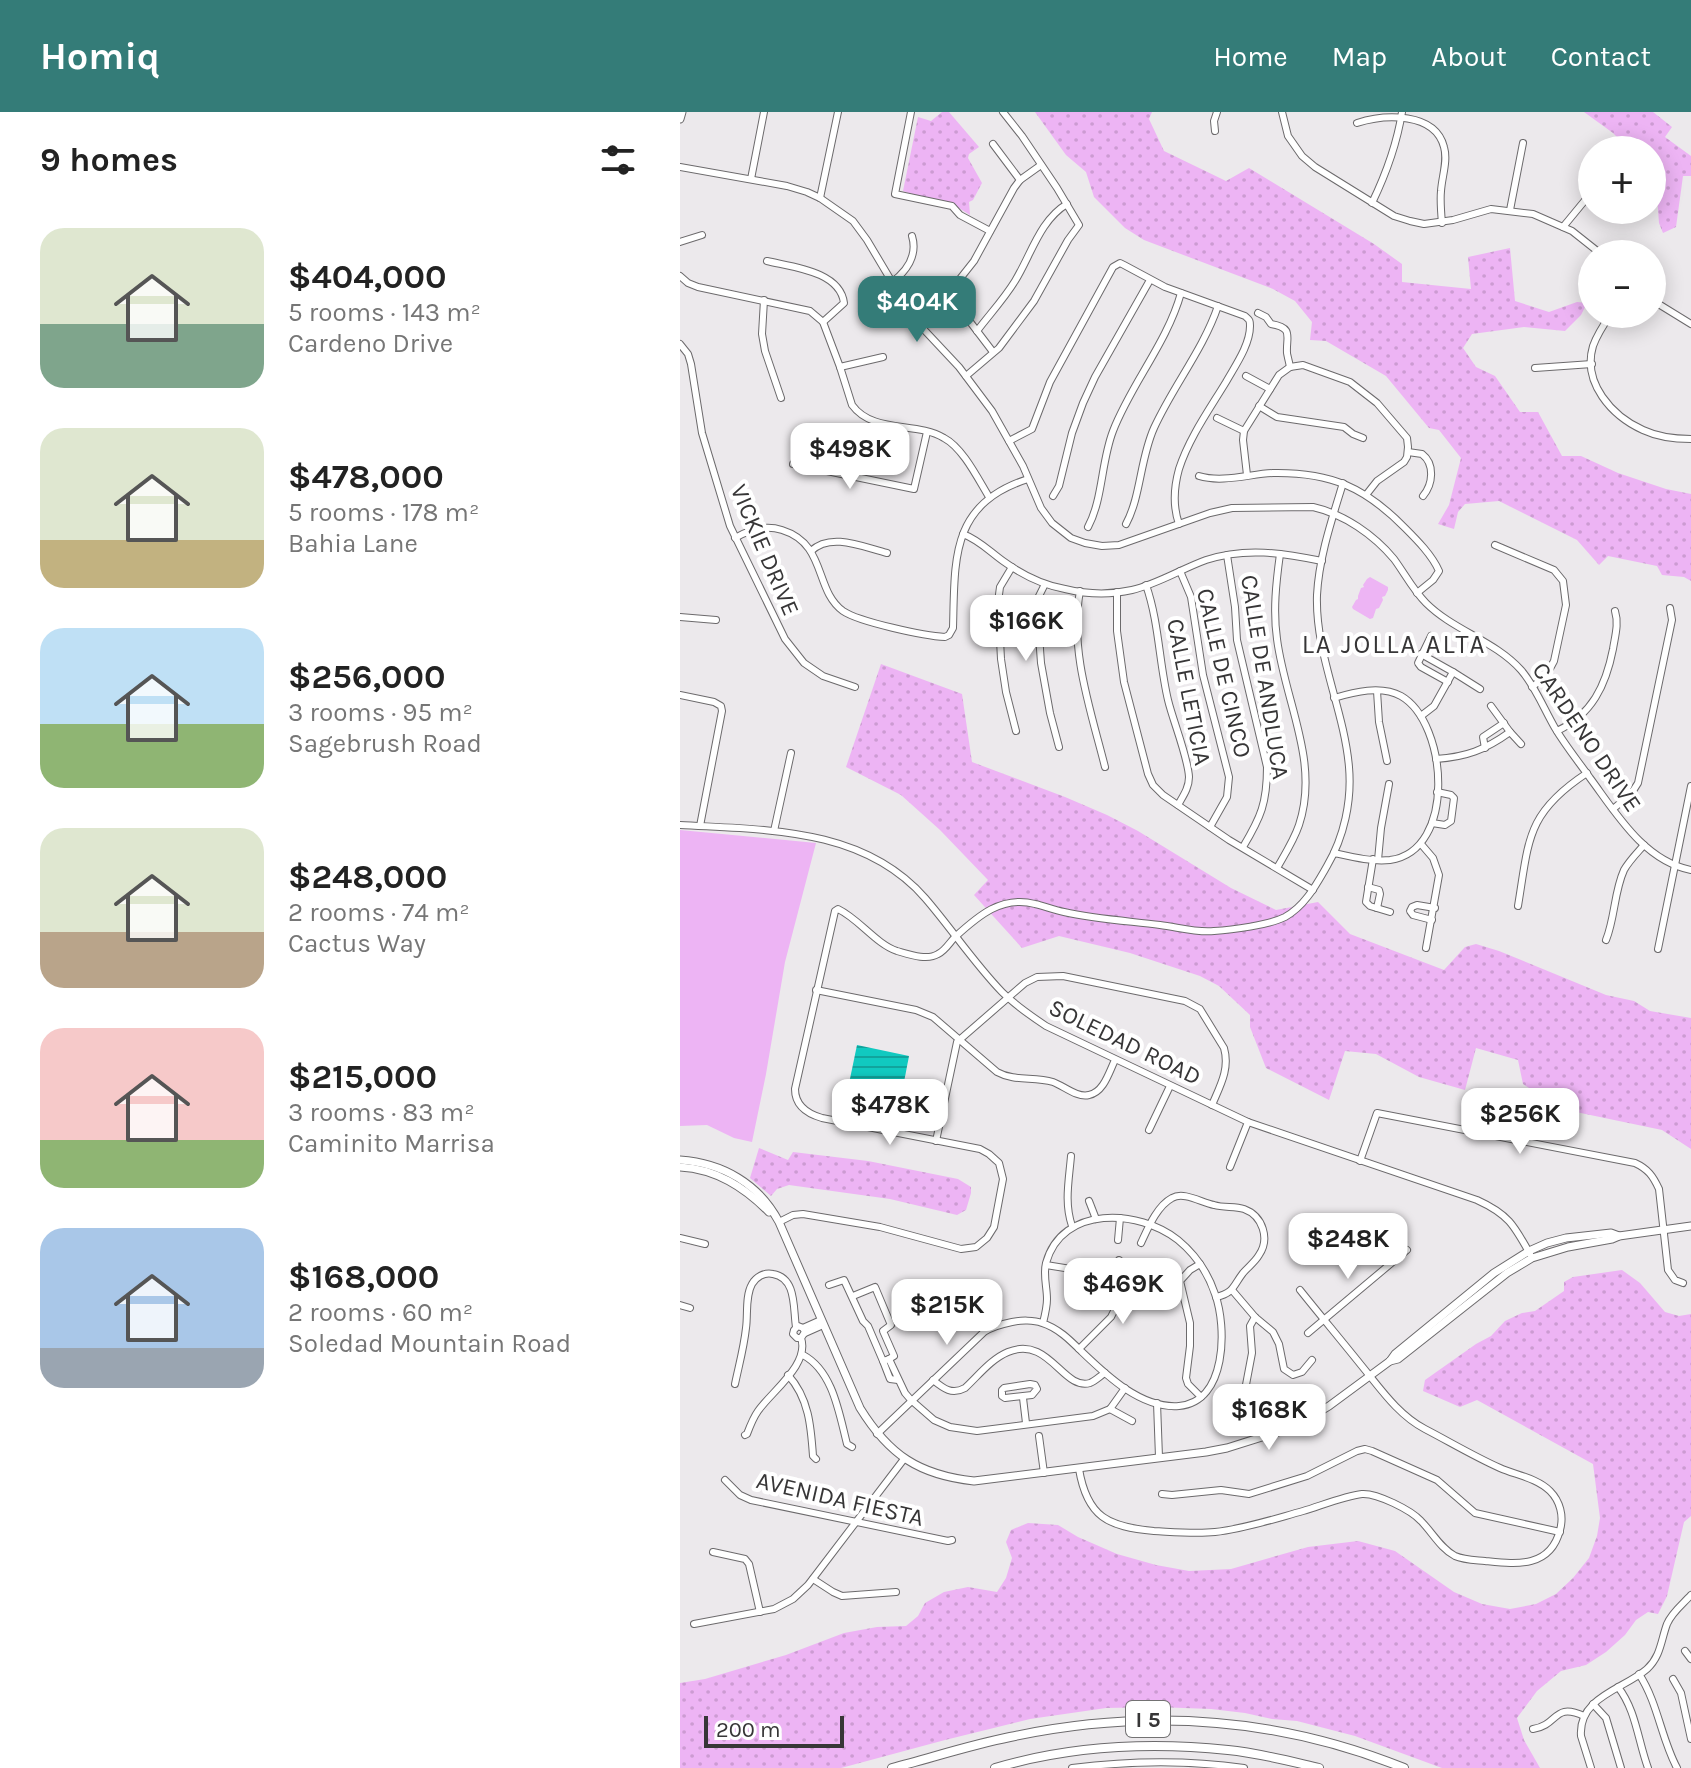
<!DOCTYPE html>
<meta charset="utf-8">
<style>
:root{--surface:#fff;--page:#f6f6f6;--text:#222;--muted:#767676;--accent:#347c78}
body{margin:0;font-family:Karla,sans-serif;background:var(--page);color:var(--text);height:100vh;display:flex;flex-direction:column;font-size:30px;white-space:nowrap}
*{box-sizing:border-box;margin:0}
p{font-size:26px;color:var(--muted)}
.icon{flex:none;width:44px;height:44px;fill:none;stroke:currentColor;stroke-width:2;stroke-linecap:round;stroke-linejoin:round}
.map{position:relative;flex:1;overflow:hidden}
.details{display:flex;flex-direction:column;background:var(--surface);width:680px}
.details>*{flex:none}
.tools{position:absolute;left:898px;top:24px;display:grid;gap:16px}
.tools a{display:grid;place-items:center;width:88px;height:88px;border-radius:50%;background:var(--surface);box-shadow:0 4px 20px #0003;font-size:40px}
.scale{position:absolute;left:24px;bottom:20px;width:140px;box-sizing:border-box;padding-left:8px;border:4px solid #373637;border-top:0;font-size:22px;line-height:28px;white-space:nowrap;color:#373637;-webkit-text-stroke:6px #fff;paint-order:stroke}
.price{position:absolute;translate:-50% -68px;padding:0 18px;border-radius:16px;background:#fff;color:#222;font-size:26px;line-height:52px;filter:drop-shadow(0 2px 4px #0008)}
.price::after{content:'';position:absolute;left:50%;top:48px;width:24px;height:18px;margin-left:-12px;background:inherit;clip-path:polygon(0 0,100% 0,50% 100%)}
.price.active{background:var(--accent);color:#fff}
ul{padding:0;list-style:none}
li{display:flex;align-items:center;gap:24px;height:200px;padding:0 40px}
li span{display:grid;place-items:center;flex:none;width:224px;height:160px;border-radius:24px;color:#555}
li>.icon{margin-inline-start:auto}
span .icon{width:96px;height:96px;fill:#fffc;stroke-width:1}
li b{font-size:34px}
h2{display:flex;justify-content:space-between;align-items:center;height:96px;padding:0 40px;font-size:34px}
header{display:flex;align-items:center;gap:48px;box-sizing:border-box;height:112px;padding:0 40px;background:var(--accent);color:#fff}
header strong{font-size:38px}
nav{display:flex;gap:44px;margin-inline-start:auto;font-size:28px}
main{display:flex;flex:1;min-height:0}
.map>svg:first-child{display:block}
.grass{fill:url(#grass-dots)}
.green{fill:#edb4f4}
.water{fill:url(#water-rules)}
.lines{fill:none;stroke-linecap:round;stroke-linejoin:round}
.minor-casing{stroke:#6c6a6c;stroke-width:8}
.major-casing{stroke:#6c6a6c;stroke-width:9}
.highway-casing{stroke:#6c6a6c;stroke-width:10}
.minor{stroke:#fff;stroke-width:6}
.major{stroke:#fff;stroke-width:7}
.highway{stroke:#fff;stroke-width:8}
.labels{text-anchor:middle;stroke-width:8;stroke-linejoin:round;paint-order:stroke}
.shield{fill:#fff;stroke:#737273;stroke-width:2}
.shield-label{font-size:22px;font-weight:bold;fill:#373637}
.street-label{font-size:24px;fill:#373637;stroke:#fff}
.neighbourhood-label{font-size:26px;letter-spacing:2px;fill:#373637;stroke:#fff}
</style>
<header>
<strong>Homiq</strong>
<nav><a>Home</a><a>Map</a><a>About</a><a>Contact</a></nav>
</header>
<main>
<section class="details">
<h2>9 homes<svg class="icon" aria-label="filters" viewBox="0 0 24 24"><path d="M4 7h16M4 17h16"/><circle cx="9" cy="7" r="2"/><circle cx="15" cy="17" r="2"/></svg></h2>
<ul>
<li><span style="background:linear-gradient(#dfe7d0 60%,#7fa58c 0)"><svg class="icon" aria-label="home" viewBox="0 0 24 24"><path d="M3 11l9-7 9 7M6 9v11h12V9"/></svg></span><div><b>$404,000</b><p>5 rooms · 143 m²</p><p>Cardeno Drive</p></div></li>
<li><span style="background:linear-gradient(#dfe7d0 70%,#c2b280 0)"><svg class="icon" aria-label="home" viewBox="0 0 24 24"><path d="M3 11l9-7 9 7M6 9v11h12V9"/></svg></span><div><b>$478,000</b><p>5 rooms · 178 m²</p><p>Bahia Lane</p></div></li>
<li><span style="background:linear-gradient(#bfe0f5 60%,#8fb573 0)"><svg class="icon" aria-label="home" viewBox="0 0 24 24"><path d="M3 11l9-7 9 7M6 9v11h12V9"/></svg></span><div><b>$256,000</b><p>3 rooms · 95 m²</p><p>Sagebrush Road</p></div></li>
<li><span style="background:linear-gradient(#dfe7d0 65%,#b9a48a 0)"><svg class="icon" aria-label="home" viewBox="0 0 24 24"><path d="M3 11l9-7 9 7M6 9v11h12V9"/></svg></span><div><b>$248,000</b><p>2 rooms · 74 m²</p><p>Cactus Way</p></div></li>
<li><span style="background:linear-gradient(#f6c9c9 70%,#8fb573 0)"><svg class="icon" aria-label="home" viewBox="0 0 24 24"><path d="M3 11l9-7 9 7M6 9v11h12V9"/></svg></span><div><b>$215,000</b><p>3 rooms · 83 m²</p><p>Caminito Marrisa</p></div></li>
<li><span style="background:linear-gradient(#a9c7e8 75%,#9aa5b1 0)"><svg class="icon" aria-label="home" viewBox="0 0 24 24"><path d="M3 11l9-7 9 7M6 9v11h12V9"/></svg></span><div><b>$168,000</b><p>2 rooms · 60 m²</p><p>Soledad Mountain Road</p></div></li>
</ul>
</section>
<div class="map">
<svg width="1011" height="1656" viewBox="0 0 1011 1656">
<defs>
<pattern id="grass-dots" width="8" height="8" patternUnits="userSpaceOnUse" patternTransform="scale(2)"><rect width="8" height="8" fill="#edb4f4"/><path d="M2 2h.1M6 6h.1" fill="none" stroke="#cc9bd2" stroke-width="1.8" stroke-linecap="round"/></pattern>
<pattern id="water-rules" width="6" height="5" patternUnits="userSpaceOnUse" patternTransform="scale(2)"><rect width="6" height="5" fill="#11c9c0"/><path d="M0 2.5h6" fill="none" stroke="#11a49d"/></pattern>
</defs>
<rect width="100%" height="100%" fill="#ece9ec"/>
<!-- grass -->
<g class="grass">
<polygon points="262,0 269,0 299,35 289,42 288,46 302,71 293,88 289,90 290,103 271,91 250,88 223,79 238,5 251,9"/>
<polygon points="355,0 472,0 469,7 484,39 546,69 569,56 694,132 722,152 722,170 791,177 788,145 830,136 835,189 869,200 897,190 907,191 901,203 885,219 844,215 792,222 783,236 796,255 815,264 840,300 858,300 882,344 901,344 938,361 986,377 1011,382 1011,469 1004,465 982,463 977,454 928,444 919,453 897,428 819,389 785,392 778,400 774,417 758,412 769,393 781,346 759,318 749,316 706,264 646,229 630,228 632,210 615,189 593,177 464,128 445,116 414,85 406,60 386,43"/>
<polygon points="904,0 973,0 992,15 985,25 1011,44 1011,64 1003,64 996,115 983,121 979,111 977,84 972,74 972,38 950,38 933,21"/>
<polygon points="201,552 282,582 292,650 385,685 427,703 458,719 551,776 596,798 638,790 670,822 764,858 785,835 796,832 819,839 926,883 954,889 970,899 1011,906 1011,1037 982,1018 872,995 860,983 843,972 838,948 796,936 785,978 739,965 696,942 665,939 649,988 586,956 570,915 570,903 539,874 520,864 450,841 379,824 342,836 294,783 308,768 260,718 221,683 166,655"/>
<polygon points="79,1036 108,1048 113,1040 188,1049 278,1067 291,1075 291,1081 286,1098 277,1103 210,1087 109,1073 97,1077 91,1084 70,1066"/>
<polygon points="942,1158 960,1171 985,1200 999,1204 1011,1202 1011,1404 1004,1410 987,1484 978,1502 968,1500 956,1508 945,1523 926,1540 906,1553 881,1559 857,1579 837,1606 844,1628 860,1656 762,1656 675,1624 617,1609 592,1607 565,1601 531,1597 477,1595 426,1596 350,1607 265,1628 161,1656 0,1656 0,1571 25,1567 106,1543 164,1521 197,1515 226,1514 238,1504 245,1491 264,1480 288,1475 317,1480 326,1466 332,1446 326,1430 331,1418 348,1411 378,1413 398,1425 437,1442 476,1453 509,1459 551,1457 628,1435 678,1429 715,1439 774,1480 802,1492 830,1497 856,1492 876,1482 893,1466 909,1446 917,1424 920,1406 913,1352 797,1288 780,1295 743,1279 745,1268 796,1232 811,1224 825,1209 842,1201 855,1199 884,1179 884,1170 893,1165"/>
</g>
<!-- green -->
<g class="green">
<polygon points="690,465 708,475 708,478 705,484 702,485 703,488 699,496 696,497 693,506 690,507 673,497 672,495 676,488 678,487 678,484 681,476 684,475 683,473 687,467"/>
<polygon points="0,718 136,731 105,850 86,962 72,1030 54,1026 27,1013 0,1014"/>
</g>
<!-- water -->
<polygon class="water" points="177,933 229,944 219,996 166,986"/>
<g class="lines">
<!-- minor casing -->
<g class="minor-casing">
<g id="minor">
<polyline points="231,0 215,82 272,94 280,103 310,119"/>
<polyline points="602,0 608,24 622,44 635,55 714,104 730,109 744,112 773,108 811,97 853,102 892,119 921,142"/>
<path d="M677,11C705,2 755,0 764,35C768,49 762,64 761,79C760,89 761,100 762,111"/>
<polyline points="535,19 534,9 537,0"/>
<polyline points="313,32 340,68"/>
<path d="M0,55L107,74L127,80L140,86L173,109L187,128L234,207L279,255L312,299L343,354L361,396L372,411L391,426L405,431L422,434L439,433L530,401L552,396L633,395C664,402 694,423 714,447C725,462 733,478 746,491C773,518 815,529 841,558C855,574 864,597 875,616C885,633 898,649 910,666C936,701 964,749 1011,758"/>
<polyline points="71,67 84,0"/>
<polyline points="140,86 158,0"/>
<path d="M692,91C706,62 717,32 722,0"/>
<polyline points="830,98 843,31"/>
<polyline points="883,115 911,81"/>
<polyline points="0,130 22,123"/>
<path d="M87,149C112,155 160,159 164,191L143,210"/>
<path d="M0,164L8,171L18,175L130,199L143,210L160,255L172,293C193,322 236,309 264,326C283,336 298,367 309,385"/>
<path d="M211,171C226,160 238,144 232,124"/>
<polyline points="84,188 82,222 85,239 101,286"/>
<polyline points="972,188 1011,212"/>
<path d="M578,201L586,205L591,212C614,216 606,224 607,241C607,242 610,254 610,255"/>
<path d="M931,202C924,212 917,223 913,234C902,271 932,304 963,318C978,325 995,327 1011,327"/>
<path d="M297,219C309,203 324,187 335,169C351,143 360,108 387,92"/>
<polyline points="0,232 8,242 11,252 22,321 50,414 105,527 124,551 143,564 175,575"/>
<polyline points="313,240 278,194 275,187 275,178 279,168 294,149 334,76 340,68 361,53"/>
<polyline points="160,255 203,245"/>
<polyline points="855,256 912,252"/>
<polyline points="286,264 319,236 354,189 388,128 399,113 377,76 342,24 323,0"/>
<polyline points="566,264 590,277"/>
<polyline points="579,294 597,305 664,315 673,322 683,326"/>
<polyline points="537,306 564,319"/>
<path d="M329,329L352,317L370,270L433,155L440,151L444,153L485,175L565,204C569,208 570,207 570,214C570,233 555,254 546,270C529,298 509,326 499,357C494,375 493,395 499,412"/>
<path d="M728,340L742,342C755,352 753,372 743,384"/>
<polyline points="113,352 234,377 247,320"/>
<polyline points="567,363 563,328 564,319 599,263 610,255 623,253 670,270 697,291 727,326 728,335 727,345 724,350 697,369 686,383"/>
<path d="M519,364C542,371 570,362 593,361C650,360 685,375 725,416C737,428 752,443 759,459L753,468L737,481"/>
<polyline points="373,384 379,374 392,321 403,291 415,265 470,168"/>
<path d="M446,412C461,384 460,347 474,316C493,274 523,238 538,194"/>
<path d="M408,415C423,387 421,350 433,319C451,272 487,231 501,181"/>
<path d="M283,422C299,428 309,439 323,449C341,462 363,473 385,477C406,482 430,483 452,478C478,472 501,457 526,448C566,435 602,441 642,449"/>
<path d="M55,426C70,417 86,413 102,418C147,432 134,478 163,499C179,510 245,524 265,525L269,523L273,516C275,447 270,392 348,367"/>
<polyline points="815,433 874,458 883,469 886,493 874,549 866,564 852,575"/>
<path d="M131,439C151,420 183,435 207,441"/>
<path d="M547,443L555,495L557,528L587,655C587,691 581,705 563,735"/>
<polyline points="332,455 320,475 318,490 321,547 326,580 336,619"/>
<polyline points="500,459 511,485 523,563 549,665 547,685 530,715"/>
<polyline points="365,472 358,486 357,495 361,551 370,601 379,635"/>
<path d="M466,473C479,510 479,550 488,588C493,609 508,645 509,665C509,676 503,684 498,693"/>
<path d="M400,479C389,538 411,599 425,655"/>
<polyline points="437,480 437,519 444,570 468,662 473,673 483,683 549,728 633,778"/>
<polyline points="0,505 36,508"/>
<polyline points="751,524 738,551 741,555 768,570"/>
<polyline points="773,560 800,577"/>
<polyline points="697,579 699,610 707,649"/>
<polyline points="0,583 34,590 41,594 42,599 20,714"/>
<path d="M654,586C674,580 701,573 721,584C768,611 777,739 710,748C692,750 672,745 654,741"/>
<polyline points="811,594 830,620"/>
<polyline points="741,604 754,594 773,560 741,542"/>
<path d="M877,619C912,603 926,573 933,537C935,524 939,512 935,499"/>
<polyline points="805,636 803,625 824,611"/>
<path d="M756,647C786,645 805,638 830,620L841,632"/>
<polyline points="933,697 951,682 958,671 992,508 990,496"/>
<polyline points="752,711 765,713 771,709 774,686 771,683 757,680"/>
<path d="M0,713C85,718 183,715 245,786C271,816 294,851 322,880C335,893 351,904 366,914L568,1010L797,1088C828,1102 834,1113 850,1142"/>
<polyline points="94,719 111,641"/>
<polyline points="741,732 753,746 759,763 746,836"/>
<polyline points="693,747 686,790 690,794 710,800"/>
<polyline points="698,748 701,716 709,672"/>
<path d="M597,756C605,742 614,728 619,713C640,650 605,590 597,527C593,499 596,471 600,442"/>
<polyline points="688,775 699,778 700,782 697,796"/>
<path d="M838,794C849,728 846,701 907,661"/>
<polyline points="752,808 733,803 730,799 732,795 737,793 755,796"/>
<path d="M926,828C935,806 934,780 944,758C949,749 957,741 964,733"/>
<polyline points="978,837 1011,674"/>
<path d="M136,878L236,898L253,905L317,960C335,970 354,964 373,970C384,974 397,986 409,983C424,980 429,960 435,948"/>
<polyline points="469,1018 490,974"/>
<path d="M256,1029L277,930L345,871L357,865L383,864L505,889L520,897L544,936C550,957 540,974 532,993"/>
<path d="M391,1044C389,1068 384,1091 392,1114"/>
<path d="M680,1049L697,1001L955,1051C968,1057 973,1064 979,1077L988,1158L995,1168L1003,1171"/>
<polyline points="550,1055 568,1010"/>
<polyline points="409,1089 416,1107"/>
<path d="M99,1110L113,1103L123,1102L200,1115L281,1137L296,1135L307,1126L314,1115L323,1067L319,1051L309,1042L300,1037L142,1006C128,1002 115,994 115,977L155,799L158,797C179,807 196,832 217,839C228,842 247,849 258,842C265,839 270,830 275,825C298,804 322,783 355,792C364,794 374,798 384,800C415,807 448,809 480,813C497,815 517,821 534,819C552,818 589,813 605,805C625,794 636,773 647,754C664,725 672,689 669,655C664,597 635,542 637,483C639,445 652,407 663,371"/>
<polyline points="0,1126 25,1132"/>
<polyline points="438,1128 440,1106"/>
<path d="M461,1131C468,1116 477,1094 492,1086C504,1079 522,1091 534,1093C544,1096 555,1094 564,1097C583,1104 590,1127 579,1143C575,1150 568,1155 563,1161C553,1174 554,1181 536,1185"/>
<polyline points="520,1152 510,1158 500,1169 510,1211 510,1234 506,1266 508,1272 521,1285"/>
<polyline points="366,1153 459,1168"/>
<polyline points="437,1164 439,1148"/>
<polyline points="149,1173 164,1168 183,1209 188,1214 203,1249 209,1247 225,1281 231,1288 254,1308 270,1315 297,1319 413,1304 430,1297 445,1276"/>
<polyline points="552,1178 575,1205 593,1220 599,1232 604,1257 613,1263 622,1260 632,1248"/>
<polyline points="173,1184 195,1175 211,1213 203,1219 214,1244 209,1247"/>
<polyline points="0,1193 10,1196"/>
<path d="M255,1194C275,1198 300,1197 310,1216"/>
<polyline points="123,1216 141,1208"/>
<polyline points="125,1221 143,1213"/>
<polyline points="628,1221 727,1138"/>
<polyline points="399,1237 431,1205 438,1191 444,1166"/>
<path d="M123,1243C153,1259 159,1301 167,1332L172,1335"/>
<polyline points="203,1249 210,1267 218,1268"/>
<path d="M108,1263C129,1286 131,1315 133,1344L136,1347"/>
<path d="M253,1268C264,1277 272,1283 285,1276C298,1264 311,1247 328,1240C369,1223 383,1279 410,1271C415,1269 420,1264 425,1261"/>
<path d="M55,1272C59,1253 64,1235 66,1216C68,1203 65,1184 72,1172C76,1165 84,1160 93,1162C117,1166 113,1197 116,1215"/>
<polygon points="350,1272 355,1273 357,1277 352,1283 325,1286 322,1284 322,1278 324,1276"/>
<polyline points="565,1278 572,1241 570,1214 575,1205"/>
<polyline points="343,1286 346,1311"/>
<polyline points="477,1291 479,1345"/>
<polyline points="430,1297 452,1309"/>
<path d="M197,1322L304,1220C313,1214 322,1212 332,1210C341,1208 354,1208 362,1211C378,1216 390,1228 401,1239C426,1263 461,1297 499,1294C547,1290 547,1215 535,1182C528,1161 515,1142 498,1128C459,1097 382,1093 366,1151C363,1163 367,1175 367,1187C367,1195 365,1203 363,1211"/>
<path d="M65,1323L67,1322C70,1314 73,1306 78,1299C92,1279 130,1252 121,1226L125,1220L123,1216L118,1214L114,1218L113,1222L117,1226H121"/>
<polyline points="359,1324 364,1361"/>
<path d="M399,1357C407,1405 428,1415 474,1419C494,1420 515,1422 535,1420C564,1417 594,1407 623,1399C640,1394 665,1384 682,1382C697,1381 731,1398 741,1409C752,1420 761,1437 775,1444C784,1448 795,1448 805,1449C835,1452 870,1457 880,1418C884,1404 880,1389 870,1379C857,1366 836,1363 820,1356C795,1345 770,1330 745,1317C718,1303 700,1276 681,1253C661,1228 640,1203 620,1178"/>
<polyline points="45,1368 60,1383 71,1388 268,1429 272,1428"/>
<polyline points="482,1382 492,1383 541,1378 569,1382 627,1364 677,1339 685,1337 692,1339 757,1368 795,1401 880,1420"/>
<polyline points="33,1440 65,1447 69,1452 80,1500"/>
<polyline points="133,1467 153,1480 162,1484 216,1480"/>
<polyline points="14,1512 94,1497 113,1487 128,1473 224,1347"/>
<polyline points="1005,1539 1011,1547"/>
<path d="M959,1562C978,1591 981,1626 997,1656"/>
<polyline points="993,1567 1001,1581 1011,1627"/>
<path d="M938,1575C956,1598 958,1629 968,1656"/>
<polyline points="913,1592 926,1606 941,1656"/>
<path d="M853,1617C879,1613 873,1590 904,1604"/>
<path d="M392,1656C449,1649 507,1648 564,1656"/>
<path d="M911,1656L901,1624C898,1585 944,1577 967,1557C981,1544 981,1528 987,1512C992,1500 1003,1492 1011,1483"/>
</g>
</g>
<!-- major casing -->
<g class="major-casing">
<g id="major">
<polyline points="0,7 2,0"/>
<path d="M0,1048C43,1051 79,1072 99,1110L180,1296C209,1343 239,1363 294,1369L526,1340L547,1336L601,1319L619,1312L649,1294L710,1249L715,1242L814,1161L849,1139L867,1131L886,1126L931,1121L939,1124"/>
<path d="M0,1055C36,1057 64,1075 89,1100"/>
<polyline points="710,1249 718,1247 827,1161 852,1146 888,1135 932,1127 939,1124 1011,1114"/>
</g>
</g>
<!-- highway casing -->
<g class="highway-casing">
<g id="highway">
<path d="M212,1656C251,1646 290,1633 330,1625C465,1596 595,1604 724,1656"/>
<path d="M315,1656C390,1634 471,1630 548,1638C579,1641 609,1649 639,1656"/>
</g>
</g>
<!-- minor -->
<use href="#minor" class="minor"/>
<!-- major -->
<use href="#major" class="major"/>
<!-- highway -->
<use href="#highway" class="highway"/>
</g>
<g class="labels">
<!-- shield labels -->
<rect class="shield" x="446" y="1589" width="44" height="36" rx="6"/>
<g class="shield-label">
<text x="468" y="1615">I 5</text>
</g>
<!-- street labels -->
<g class="street-label">
<text transform="translate(85 438) rotate(67)" y="8">VICKIE DRIVE</text>
<text transform="translate(544 561) rotate(77)" y="8">CALLE DE CINCO</text>
<text transform="translate(585 565) rotate(81)" y="8">CALLE DE ANDLUCA</text>
<text transform="translate(509 580) rotate(79)" y="8">CALLE LETICIA</text>
<text transform="translate(907 625) rotate(56)" y="8">CARDENO DRIVE</text>
<text transform="translate(445 930) rotate(26)" y="8">SOLEDAD ROAD</text>
<text transform="translate(160 1387) rotate(13)" y="8">AVENIDA FIESTA</text>
</g>
<!-- neighbourhood labels -->
<g class="neighbourhood-label">
<text x="714" y="541">LA JOLLA ALTA</text>
</g>
</g>
</svg>
<div class="tools">
<a>+</a>
<a>−</a>
</div>
<div class="scale">200 m</div>
<b class="price active" style="left:237px;top:232px">$404K</b>
<b class="price" style="left:170px;top:379px">$498K</b>
<b class="price" style="left:346px;top:551px">$166K</b>
<b class="price" style="left:210px;top:1035px">$478K</b>
<b class="price" style="left:840px;top:1044px">$256K</b>
<b class="price" style="left:668px;top:1169px">$248K</b>
<b class="price" style="left:443px;top:1214px">$469K</b>
<b class="price" style="left:267px;top:1235px">$215K</b>
<b class="price" style="left:589px;top:1340px">$168K</b>
</div>
</main>
